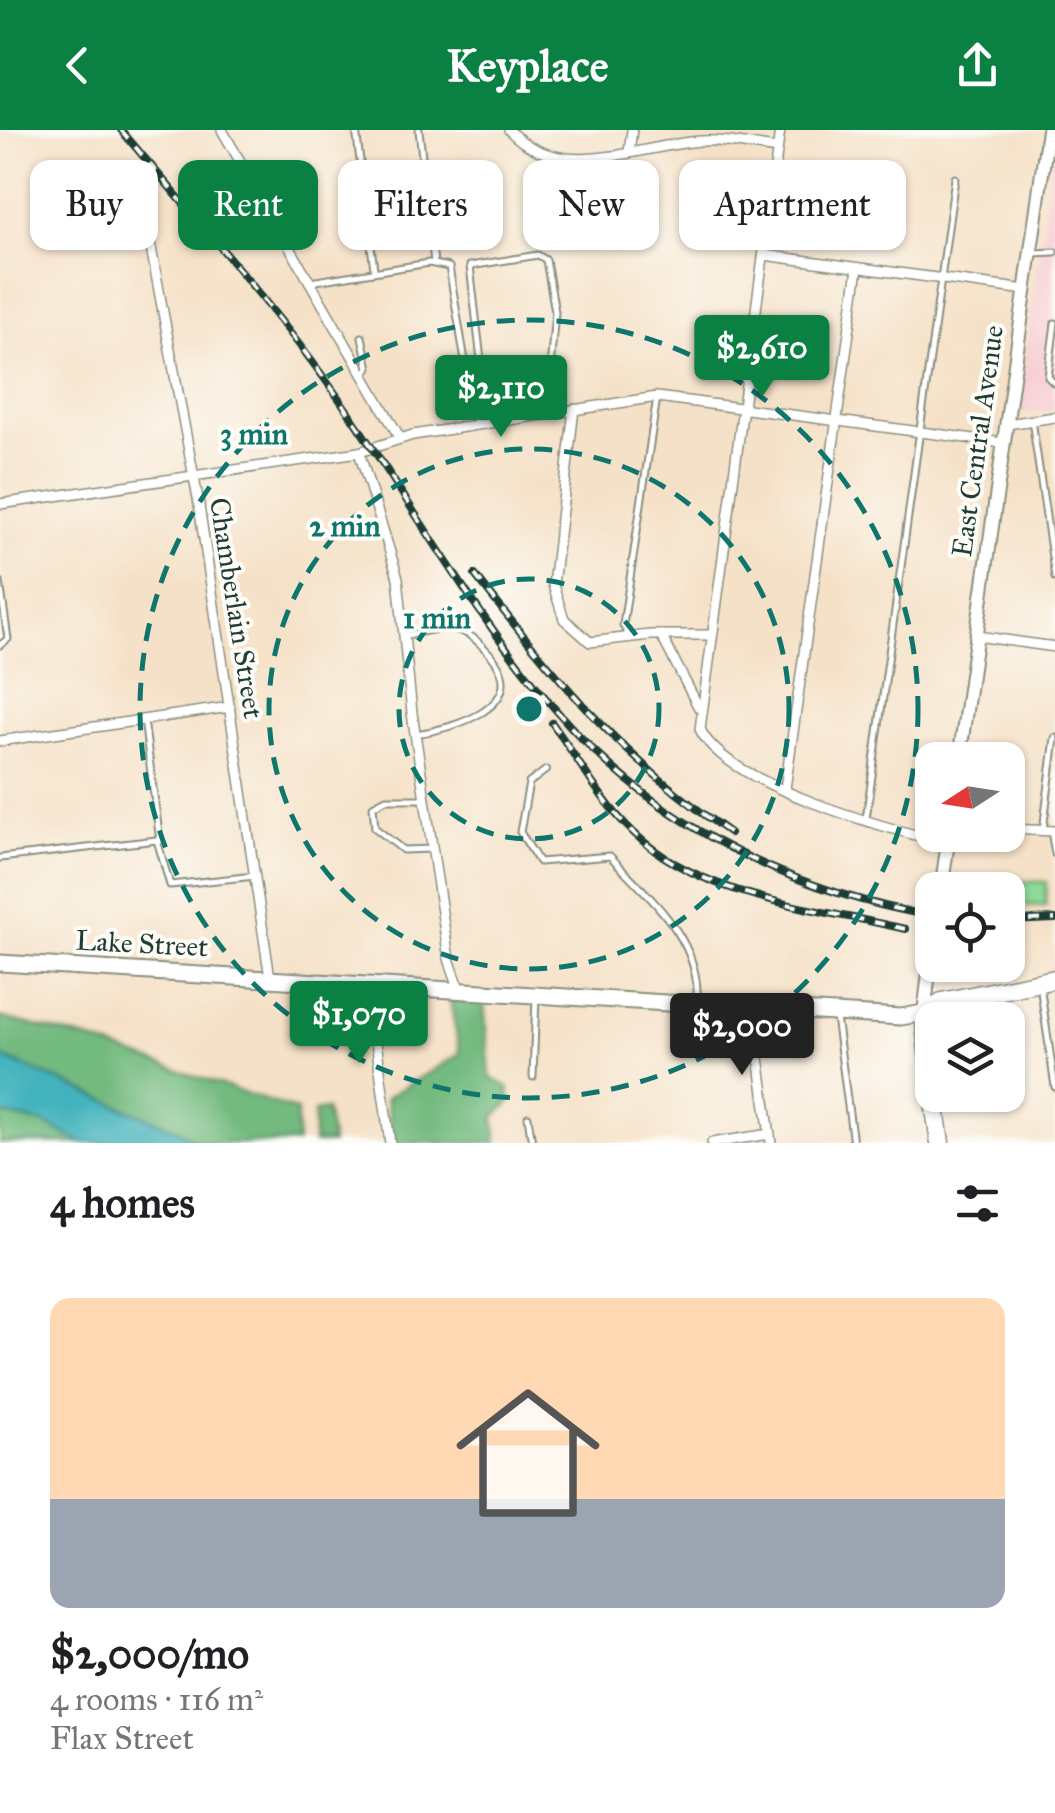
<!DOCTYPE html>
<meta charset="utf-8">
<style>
:root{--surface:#fff;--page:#f6f6f6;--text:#202124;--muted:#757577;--accent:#0b8043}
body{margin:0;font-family:"IM FELL Great Primer",serif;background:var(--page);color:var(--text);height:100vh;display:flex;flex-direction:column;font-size:38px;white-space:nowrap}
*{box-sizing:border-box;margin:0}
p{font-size:32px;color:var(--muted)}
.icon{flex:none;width:55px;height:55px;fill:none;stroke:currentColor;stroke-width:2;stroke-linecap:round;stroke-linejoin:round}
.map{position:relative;height:1013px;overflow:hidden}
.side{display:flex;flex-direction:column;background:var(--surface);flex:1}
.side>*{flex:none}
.guide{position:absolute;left:30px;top:30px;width:995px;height:90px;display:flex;gap:20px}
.needle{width:65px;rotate:258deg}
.controls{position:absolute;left:915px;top:612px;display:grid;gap:20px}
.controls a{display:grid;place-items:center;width:110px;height:110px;border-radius:20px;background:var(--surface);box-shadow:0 2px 8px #0004;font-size:50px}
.price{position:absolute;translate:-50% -85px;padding:0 22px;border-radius:10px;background:var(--accent);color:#fff;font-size:32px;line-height:65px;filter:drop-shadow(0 2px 5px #0008)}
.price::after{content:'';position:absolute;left:50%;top:60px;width:30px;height:22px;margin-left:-15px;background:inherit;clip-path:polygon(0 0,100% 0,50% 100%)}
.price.current{background:#222;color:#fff}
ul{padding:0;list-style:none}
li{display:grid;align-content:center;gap:20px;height:530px;padding:0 50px}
li span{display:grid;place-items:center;height:310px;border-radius:20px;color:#555}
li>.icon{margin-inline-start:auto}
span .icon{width:180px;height:180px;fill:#fffc;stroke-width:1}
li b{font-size:42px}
h2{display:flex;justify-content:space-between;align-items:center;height:120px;padding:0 50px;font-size:42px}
.pill{padding:0 35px;border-radius:20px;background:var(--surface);box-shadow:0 2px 8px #0004;font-size:35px;line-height:90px}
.pill.current{background:var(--accent);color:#fff}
header{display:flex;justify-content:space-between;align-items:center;height:130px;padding:0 50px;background:var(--accent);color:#fff;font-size:45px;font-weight:800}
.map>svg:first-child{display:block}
.built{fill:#f7cfd4}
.green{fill:#8fda96;stroke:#578c65;stroke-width:2.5}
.forest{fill:#73ba7f;stroke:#497c5a;stroke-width:2.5}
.water{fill:#42b2bc;stroke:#307878;stroke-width:2.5}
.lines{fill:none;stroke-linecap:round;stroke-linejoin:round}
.lane-casing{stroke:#8a8f7e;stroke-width:9}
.street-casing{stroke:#8a8f7e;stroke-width:12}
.secondary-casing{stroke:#8a8f7e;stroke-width:16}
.primary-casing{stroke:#8a8f7e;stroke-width:19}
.highway-casing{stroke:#8a8f7e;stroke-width:21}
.lane{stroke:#fff;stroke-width:5}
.street{stroke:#fff;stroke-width:9}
.secondary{stroke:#fff;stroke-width:12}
.primary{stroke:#fff;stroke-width:15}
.highway{stroke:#fff;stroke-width:18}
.rail-casing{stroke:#1f3d34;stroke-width:8}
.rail{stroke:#fdfcf7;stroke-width:4;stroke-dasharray:11;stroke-linecap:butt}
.ring{fill:none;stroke:#0f766e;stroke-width:5;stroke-dasharray:18 12}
.labels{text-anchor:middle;stroke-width:8;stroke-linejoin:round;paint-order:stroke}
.street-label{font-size:28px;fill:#1f3d34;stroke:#fdfcf7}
.centre{fill:#0f766e;stroke:#fdfcf7;stroke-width:5}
.ring-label{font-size:30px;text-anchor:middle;font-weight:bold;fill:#0f766e;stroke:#fdfcf7;stroke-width:8;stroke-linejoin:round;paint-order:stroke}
</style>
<header><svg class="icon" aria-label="back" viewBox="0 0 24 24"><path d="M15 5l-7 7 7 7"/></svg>Keyplace<svg class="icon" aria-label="share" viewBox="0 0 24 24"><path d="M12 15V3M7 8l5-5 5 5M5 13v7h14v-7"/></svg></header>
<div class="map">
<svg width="1055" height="1013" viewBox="0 0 1055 1013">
<rect width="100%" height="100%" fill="#fdfcf7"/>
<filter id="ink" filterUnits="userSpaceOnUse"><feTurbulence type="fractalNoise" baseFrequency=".01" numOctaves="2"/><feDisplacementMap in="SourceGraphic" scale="20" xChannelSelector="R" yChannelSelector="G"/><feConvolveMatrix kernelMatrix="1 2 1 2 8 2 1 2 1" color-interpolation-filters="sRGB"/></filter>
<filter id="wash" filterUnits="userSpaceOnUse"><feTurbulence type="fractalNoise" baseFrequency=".0048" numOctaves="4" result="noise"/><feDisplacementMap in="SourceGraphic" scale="40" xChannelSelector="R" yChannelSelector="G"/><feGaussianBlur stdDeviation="2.25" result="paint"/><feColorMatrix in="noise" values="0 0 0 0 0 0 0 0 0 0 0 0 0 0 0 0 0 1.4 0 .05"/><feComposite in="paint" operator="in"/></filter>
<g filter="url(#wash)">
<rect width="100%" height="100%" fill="#f5e1c7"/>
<!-- built -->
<polygon class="built" points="1055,4 1055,279 1018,284"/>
<!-- green -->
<polygon class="green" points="969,750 1046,752 1046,776 1008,775 1008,760 969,760"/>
<!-- forest -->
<g class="forest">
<polygon points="450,870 484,872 490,947 508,957 511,971 494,988 497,1013 393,1013 386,968 460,924"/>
<polygon points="0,887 87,909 297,981 297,1013 197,1013 180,1001 0,926"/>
<polygon points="326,980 332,1013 313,1013 314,982"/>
<polygon points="0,984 43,993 83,1013 0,1013"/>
</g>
<!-- water -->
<polygon class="water" points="0,926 180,1001 197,1013 83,1013 43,993 0,984"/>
</g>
<g filter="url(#ink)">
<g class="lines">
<!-- lane casing -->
<g class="lane-casing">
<g id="lane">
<polyline points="356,0 374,139"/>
<polyline points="419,0 434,133"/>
<polyline points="1033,123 1055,122"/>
<polyline points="310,152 429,133 449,137 476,295"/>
<polyline points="1055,193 1048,247 1055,254"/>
<polyline points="362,207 369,238 365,243"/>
<polyline points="470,258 484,256 470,136 538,125 546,130 555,182 546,283"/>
<polyline points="1032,290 1055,448"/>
<polyline points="0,452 8,509 0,515"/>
<path d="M404,506C418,503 436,497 450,499C467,500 478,511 489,523C536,575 453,599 415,604"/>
<polyline points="628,506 623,495 657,267"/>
<polyline points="144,590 160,711"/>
<path d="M546,640L529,653L520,702L539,732L610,726C649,768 701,809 697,871"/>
<polyline points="423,669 386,669 373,676 375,698 403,720 432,719"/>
<polyline points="866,689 955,48"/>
<polyline points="1043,700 1055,608"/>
<polyline points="1051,701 1055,724"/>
<polyline points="0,728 157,710 170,755 255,746"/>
<polyline points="1040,855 1055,957"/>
<polyline points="836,887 853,1013"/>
<polyline points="533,947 536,867"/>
<polyline points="528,987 532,1013"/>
</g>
</g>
<!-- street casing -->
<g class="street-casing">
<g id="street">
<polyline points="222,0 400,308"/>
<path d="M509,0C560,54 636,16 700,11C725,9 752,16 777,19"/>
<path d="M780,0L700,599C725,655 889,699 947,713"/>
<polyline points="629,22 632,0"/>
<polyline points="140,59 198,369 270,848"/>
<polyline points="764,125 1026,160"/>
<polyline points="574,279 553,455 564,489 590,512 650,505 710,505"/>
<polyline points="1007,294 1055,287"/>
<polyline points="359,322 398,448 412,583 449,829 460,860"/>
<polyline points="0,374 359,322 413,305 657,267 1004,313"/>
<polyline points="661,505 699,578"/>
<polyline points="977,506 1055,517"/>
<polyline points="0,611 230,577"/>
<polyline points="785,659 858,138"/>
<polyline points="1008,699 1055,701"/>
<polyline points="368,853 390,1013"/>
<polyline points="752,877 771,1013"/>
<polyline points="712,1013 770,1004"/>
</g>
</g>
<!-- secondary casing -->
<g class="secondary-casing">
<g id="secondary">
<polyline points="959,630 1048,0"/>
<polyline points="941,760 949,705"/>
<polyline points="924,883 932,819"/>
</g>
</g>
<!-- primary casing -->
<g class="primary-casing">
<polyline id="primary" points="0,833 901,887 924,883"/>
</g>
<!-- highway casing -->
<g class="highway-casing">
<g id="highway">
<polyline points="932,961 924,883 942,872 1055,849"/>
<polyline points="933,965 940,1013"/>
</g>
</g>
<!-- lane -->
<use href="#lane" class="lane"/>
<!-- street -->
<use href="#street" class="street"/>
<!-- secondary -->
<use href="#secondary" class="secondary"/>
<!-- primary -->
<use href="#primary" class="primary"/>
<!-- highway -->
<use href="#highway" class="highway"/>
<!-- rail casing -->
<g class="rail-casing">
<g id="rail">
<path d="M121,0C195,88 273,175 340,270C415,378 482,500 571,597C666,700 796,762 932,786"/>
<path d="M475,445C555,547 621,628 730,703"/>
<path d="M552,593C578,629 601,672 634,703C701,768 816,778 905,799"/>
<polyline points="1008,791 1055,789"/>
</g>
</g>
<!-- rail -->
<use href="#rail" class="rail"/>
</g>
</g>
<!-- distance rings -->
<g class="ring">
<circle cx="529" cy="579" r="130"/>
<circle cx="529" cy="579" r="260"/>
<circle cx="529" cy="579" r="389"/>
</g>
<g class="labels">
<!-- street labels -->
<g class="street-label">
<text transform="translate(977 311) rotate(-82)" y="10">East Central Avenue</text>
<text transform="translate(237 478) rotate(81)" y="10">Chamberlain Street</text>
<text transform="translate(142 813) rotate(3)" y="10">Lake Street</text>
</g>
</g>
<circle cx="529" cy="579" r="15" class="centre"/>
<g class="ring-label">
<text x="254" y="314">3 min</text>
<text x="345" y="406">2 min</text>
<text x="437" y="498">1 min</text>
</g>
</svg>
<div class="controls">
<a><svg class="needle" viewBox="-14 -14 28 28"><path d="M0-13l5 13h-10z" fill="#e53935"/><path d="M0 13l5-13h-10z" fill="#757577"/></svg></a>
<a><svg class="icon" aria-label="locate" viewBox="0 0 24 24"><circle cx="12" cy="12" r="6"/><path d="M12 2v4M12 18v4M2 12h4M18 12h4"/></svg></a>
<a><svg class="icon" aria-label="layers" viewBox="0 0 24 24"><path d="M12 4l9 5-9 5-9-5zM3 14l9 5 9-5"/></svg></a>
</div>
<b class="price" style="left:762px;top:270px">$2,610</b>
<b class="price" style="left:501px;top:310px">$2,110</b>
<b class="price" style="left:359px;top:936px">$1,070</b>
<b class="price current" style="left:742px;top:948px">$2,000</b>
<div class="guide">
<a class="pill">Buy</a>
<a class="pill current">Rent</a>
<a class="pill">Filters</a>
<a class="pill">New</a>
<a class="pill">Apartment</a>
</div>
</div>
<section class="side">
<h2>4 homes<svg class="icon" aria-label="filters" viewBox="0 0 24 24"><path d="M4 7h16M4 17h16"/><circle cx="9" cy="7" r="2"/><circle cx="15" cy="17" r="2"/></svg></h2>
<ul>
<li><span style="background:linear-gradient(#ffd9b3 65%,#9aa5b1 0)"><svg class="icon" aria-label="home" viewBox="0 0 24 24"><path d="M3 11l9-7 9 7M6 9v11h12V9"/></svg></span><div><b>$2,000/mo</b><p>4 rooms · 116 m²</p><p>Flax Street</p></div></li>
</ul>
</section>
